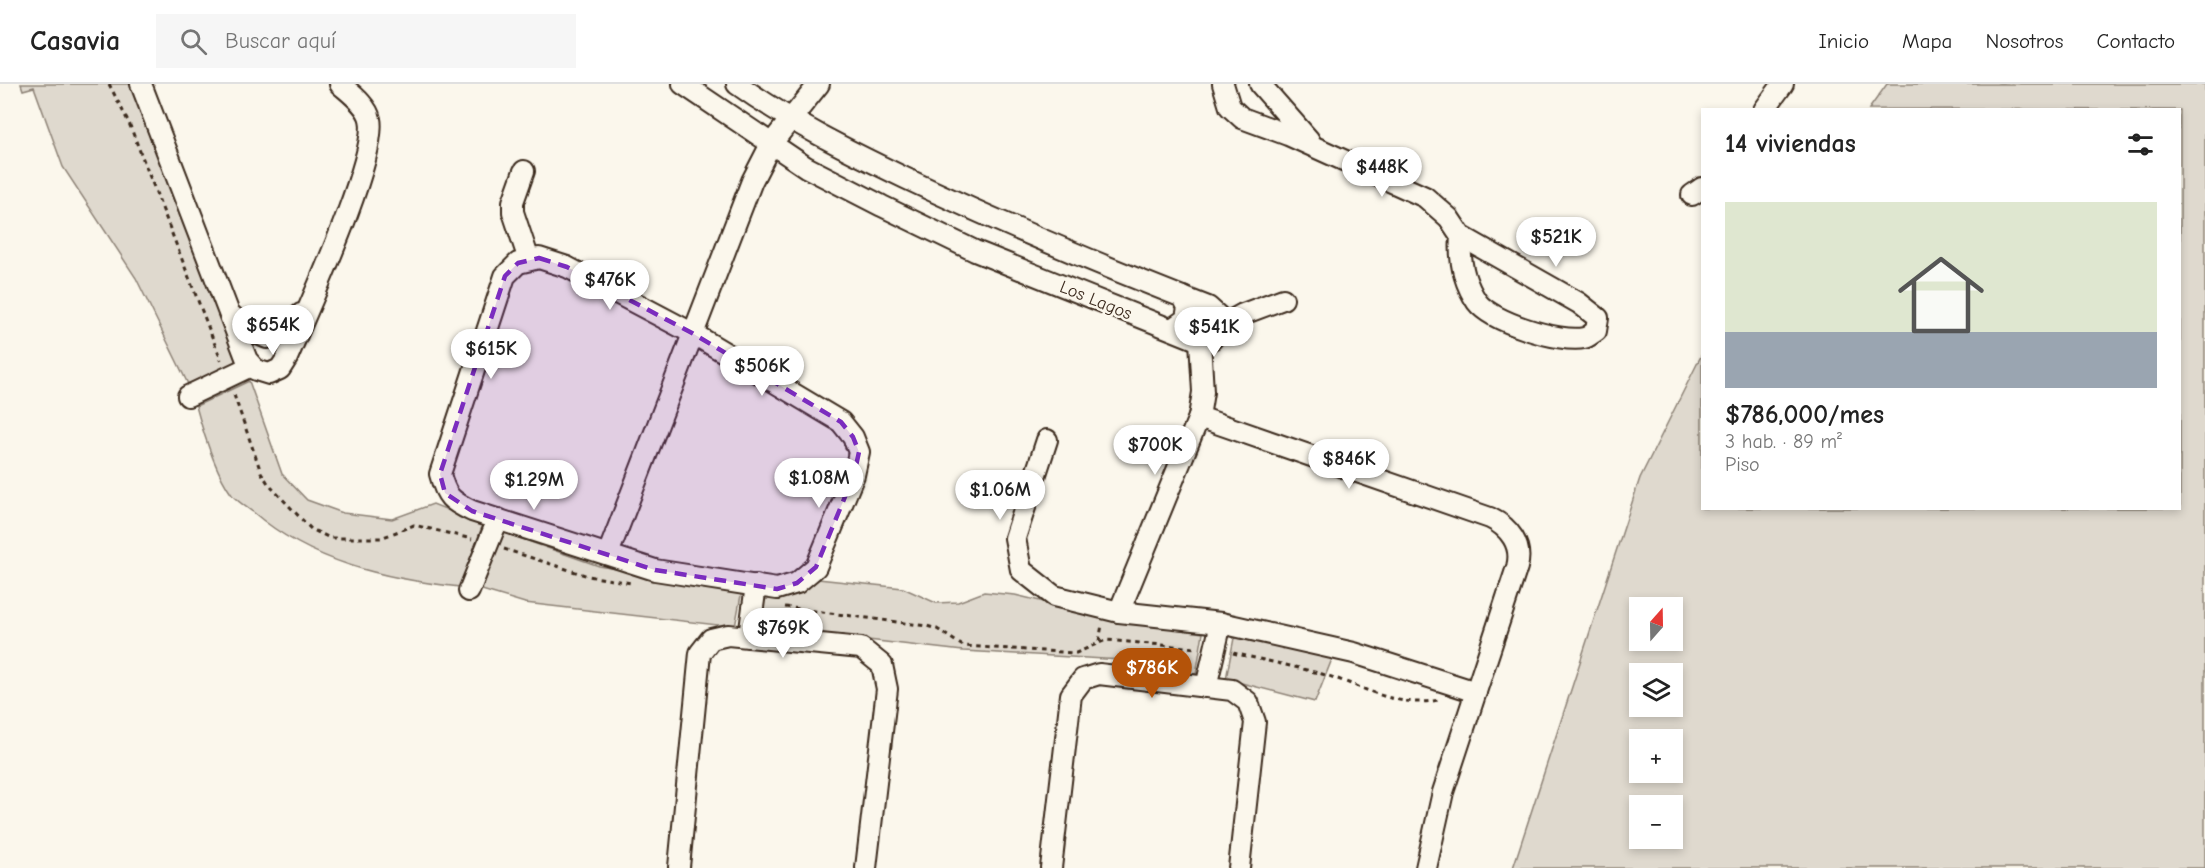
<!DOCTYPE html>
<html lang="es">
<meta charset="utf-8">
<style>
:root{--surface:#fff;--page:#f6f6f6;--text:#222;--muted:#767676;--line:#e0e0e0;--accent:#b45309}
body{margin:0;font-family:"Comic Neue",sans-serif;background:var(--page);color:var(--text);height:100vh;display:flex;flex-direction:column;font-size:22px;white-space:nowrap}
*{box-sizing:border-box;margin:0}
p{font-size:20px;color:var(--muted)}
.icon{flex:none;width:33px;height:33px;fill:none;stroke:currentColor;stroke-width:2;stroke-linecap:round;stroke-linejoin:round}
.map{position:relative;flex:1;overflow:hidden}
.details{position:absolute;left:1701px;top:24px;width:480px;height:402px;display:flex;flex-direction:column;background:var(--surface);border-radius:0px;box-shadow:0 3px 9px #0003}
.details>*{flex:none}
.needle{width:39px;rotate:20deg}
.controls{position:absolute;left:1629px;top:513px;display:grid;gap:12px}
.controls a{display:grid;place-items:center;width:54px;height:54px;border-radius:0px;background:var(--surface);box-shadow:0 3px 9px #0003;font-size:30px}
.price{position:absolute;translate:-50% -51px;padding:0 14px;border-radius:21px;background:#fff;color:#222;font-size:20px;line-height:39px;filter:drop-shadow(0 2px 3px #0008)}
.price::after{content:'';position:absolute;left:50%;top:36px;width:18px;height:14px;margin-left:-9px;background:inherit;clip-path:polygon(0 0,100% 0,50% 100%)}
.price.selected{background:var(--accent);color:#fff}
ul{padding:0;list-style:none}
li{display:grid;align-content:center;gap:12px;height:318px;padding:0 24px}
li+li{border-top:2px solid var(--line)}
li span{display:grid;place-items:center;height:186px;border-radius:0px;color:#555}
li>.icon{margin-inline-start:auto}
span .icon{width:108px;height:108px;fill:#fffc;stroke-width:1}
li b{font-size:26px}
h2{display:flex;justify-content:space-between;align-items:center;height:72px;padding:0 24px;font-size:26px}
header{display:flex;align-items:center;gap:36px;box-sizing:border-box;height:84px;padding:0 30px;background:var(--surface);border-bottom:2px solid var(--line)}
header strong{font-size:28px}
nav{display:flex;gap:33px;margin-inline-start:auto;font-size:21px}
.search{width:420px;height:54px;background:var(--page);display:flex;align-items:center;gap:15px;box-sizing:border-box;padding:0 21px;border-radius:0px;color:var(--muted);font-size:22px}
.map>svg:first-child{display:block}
.green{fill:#dfd9ce;stroke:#8d8276;stroke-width:1.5;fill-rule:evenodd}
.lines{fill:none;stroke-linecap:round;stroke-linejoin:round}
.minor-casing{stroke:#3b2a1e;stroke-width:24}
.path{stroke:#3b2a1e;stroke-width:3;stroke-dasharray:4.5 4.5;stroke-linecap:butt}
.minor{stroke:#fbf7ec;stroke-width:20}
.marked{fill:#7b2cbf;fill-opacity:0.2;stroke:#7b2cbf;stroke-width:4.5;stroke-dasharray:12 8;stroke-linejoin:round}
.labels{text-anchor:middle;stroke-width:5;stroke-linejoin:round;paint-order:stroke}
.street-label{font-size:18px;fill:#3b2a1e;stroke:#fbf7ec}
</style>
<header>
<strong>Casavia</strong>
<div class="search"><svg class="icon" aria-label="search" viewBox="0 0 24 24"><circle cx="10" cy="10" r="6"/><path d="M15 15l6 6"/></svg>Buscar aquí</div>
<nav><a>Inicio</a><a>Mapa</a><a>Nosotros</a><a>Contacto</a></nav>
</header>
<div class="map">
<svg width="2205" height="784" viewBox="0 0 2205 784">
<rect width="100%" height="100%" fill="#fbf7ec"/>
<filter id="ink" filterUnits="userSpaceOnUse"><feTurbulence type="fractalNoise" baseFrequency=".0167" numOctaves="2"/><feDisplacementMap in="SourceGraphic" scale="12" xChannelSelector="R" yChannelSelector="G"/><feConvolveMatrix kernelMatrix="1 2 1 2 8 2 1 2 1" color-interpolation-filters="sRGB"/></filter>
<g filter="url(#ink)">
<!-- green -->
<g class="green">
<polygon points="21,0 131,0 242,277 188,300 136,194 63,83 34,3 23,6"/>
<path d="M1887,0H2205V784H1513L1640,394L1702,270V424H2180V26L1869,25ZM1640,524H1672V556H1640ZM1640,590H1672V622H1640ZM1640,656H1672V688H1640ZM1640,722H1672V754H1640Z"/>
<path d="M249,297L282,390L307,416L343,429L392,435L433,420L483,440L460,503C385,495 311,478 253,428C246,423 237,417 232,411C216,389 203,348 196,322Z"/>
<polygon points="502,448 599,482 742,506 735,543 525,519 482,506"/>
<polygon points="818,495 903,504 936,519 958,518 984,508 1015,511 1128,538 1203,549 1196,590 1122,576 963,567 756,543 761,511 800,504"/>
<polygon points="1234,554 1334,570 1315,618 1226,595"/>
</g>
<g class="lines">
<!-- minor casing -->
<g class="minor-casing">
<g id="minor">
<path d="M141,0L247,276L256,286L269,290L280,285L287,274C305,231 379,72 370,35C367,21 350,9 340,0"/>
<path d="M683,0L806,83L882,122L975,167L1200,257L1212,255L1218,244V232L1208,223C1105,183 1004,141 905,94C847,66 790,38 737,0"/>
<path d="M1223,0L1230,23L1242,34L1288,51L1425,113L1449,134L1461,152L1579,219L1598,234L1596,247C1592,249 1589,253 1584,254C1560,259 1492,238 1477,218C1463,197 1459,175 1461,152"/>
<polyline points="1260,0 1309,56"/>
<polyline points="1764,26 1783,0"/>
<polyline points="524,87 513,118 513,128 529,176"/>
<polyline points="1692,111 1702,104"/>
<path d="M539,174L567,183L692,249L841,338L853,353L859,368L854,391L816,483L797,499L777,505L655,486L472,427C451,417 446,413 440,390L505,192L518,179Z"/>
<polyline points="230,230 247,245 267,254 285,247 301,230"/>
<polyline points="1218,244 1243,230 1283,215"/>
<polyline points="1172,245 1186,235 1188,223 1183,213"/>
<polyline points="188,312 251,282"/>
<path d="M1199,333L1490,434C1509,443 1523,461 1517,483L1443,708L1426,784"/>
<polyline points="1047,356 1015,454 1021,486 1054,512 1119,528 1221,539 1354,569 1476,608"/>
<polyline points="608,470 752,97 771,60 819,0"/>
<polyline points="469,507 498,435"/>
<polyline points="1119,528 1199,333 1203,308 1200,257"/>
<polyline points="749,553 756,501"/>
<polyline points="1206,603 1221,539"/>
<polyline points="679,783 700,569 711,555 728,551 861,564 882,581 887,605 866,784"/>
<polyline points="1051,784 1071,611 1083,595 1099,590 1232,606 1248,618 1255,638 1239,784"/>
</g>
</g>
<!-- path -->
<g class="path">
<polyline points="109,0 129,39 221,276"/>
<polyline points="234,311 261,388 269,401 311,445 330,454 381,454 414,441 472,455"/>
<polyline points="504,465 588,492 631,499"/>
<polyline points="785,523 927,542 937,545 963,562 1076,569 1106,556 1196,564"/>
<polyline points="1099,557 1102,541"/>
<path d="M1233,569C1262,576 1293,582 1322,590C1362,601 1395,625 1438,616"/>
</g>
<!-- minor -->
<use href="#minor" class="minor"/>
</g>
</g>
<!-- marked area -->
<path class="marked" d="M539,174L567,183L692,249L841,338L853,353L859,368L854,391L816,483L797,499L777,505L655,486L472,427L445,409L440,390L505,192L518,179Z"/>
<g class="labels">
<!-- street labels -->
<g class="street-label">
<text transform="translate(1096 216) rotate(22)" y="6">Los Lagos</text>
</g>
</g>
</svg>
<div class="controls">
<a><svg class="needle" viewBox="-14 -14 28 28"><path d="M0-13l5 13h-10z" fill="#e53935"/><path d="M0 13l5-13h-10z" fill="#767676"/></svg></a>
<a><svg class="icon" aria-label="layers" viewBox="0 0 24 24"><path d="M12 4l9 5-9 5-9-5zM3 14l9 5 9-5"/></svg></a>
<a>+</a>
<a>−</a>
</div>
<b class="price" style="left:1382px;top:114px">$448K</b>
<b class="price" style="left:1556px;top:184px">$521K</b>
<b class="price" style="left:610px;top:227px">$476K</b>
<b class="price" style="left:273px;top:272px">$654K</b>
<b class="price" style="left:1214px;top:274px">$541K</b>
<b class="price" style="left:491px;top:296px">$615K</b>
<b class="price" style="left:762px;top:313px">$506K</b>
<b class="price" style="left:1155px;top:392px">$700K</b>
<b class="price" style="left:1349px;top:406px">$846K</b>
<b class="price" style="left:819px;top:425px">$1.08M</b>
<b class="price" style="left:534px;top:427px">$1.29M</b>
<b class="price" style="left:1000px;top:437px">$1.06M</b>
<b class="price" style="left:783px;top:575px">$769K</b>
<b class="price selected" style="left:1152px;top:615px">$786K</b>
<section class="details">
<h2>14 viviendas<svg class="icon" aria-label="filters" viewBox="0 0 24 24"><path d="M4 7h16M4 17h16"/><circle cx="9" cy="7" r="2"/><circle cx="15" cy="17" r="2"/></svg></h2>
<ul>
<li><span style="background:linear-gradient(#dfe7d0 70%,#9aa5b1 0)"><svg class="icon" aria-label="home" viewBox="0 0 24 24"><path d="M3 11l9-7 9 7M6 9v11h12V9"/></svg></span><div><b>$786,000/mes</b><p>3 hab. · 89 m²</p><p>Piso</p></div></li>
</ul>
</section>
</div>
